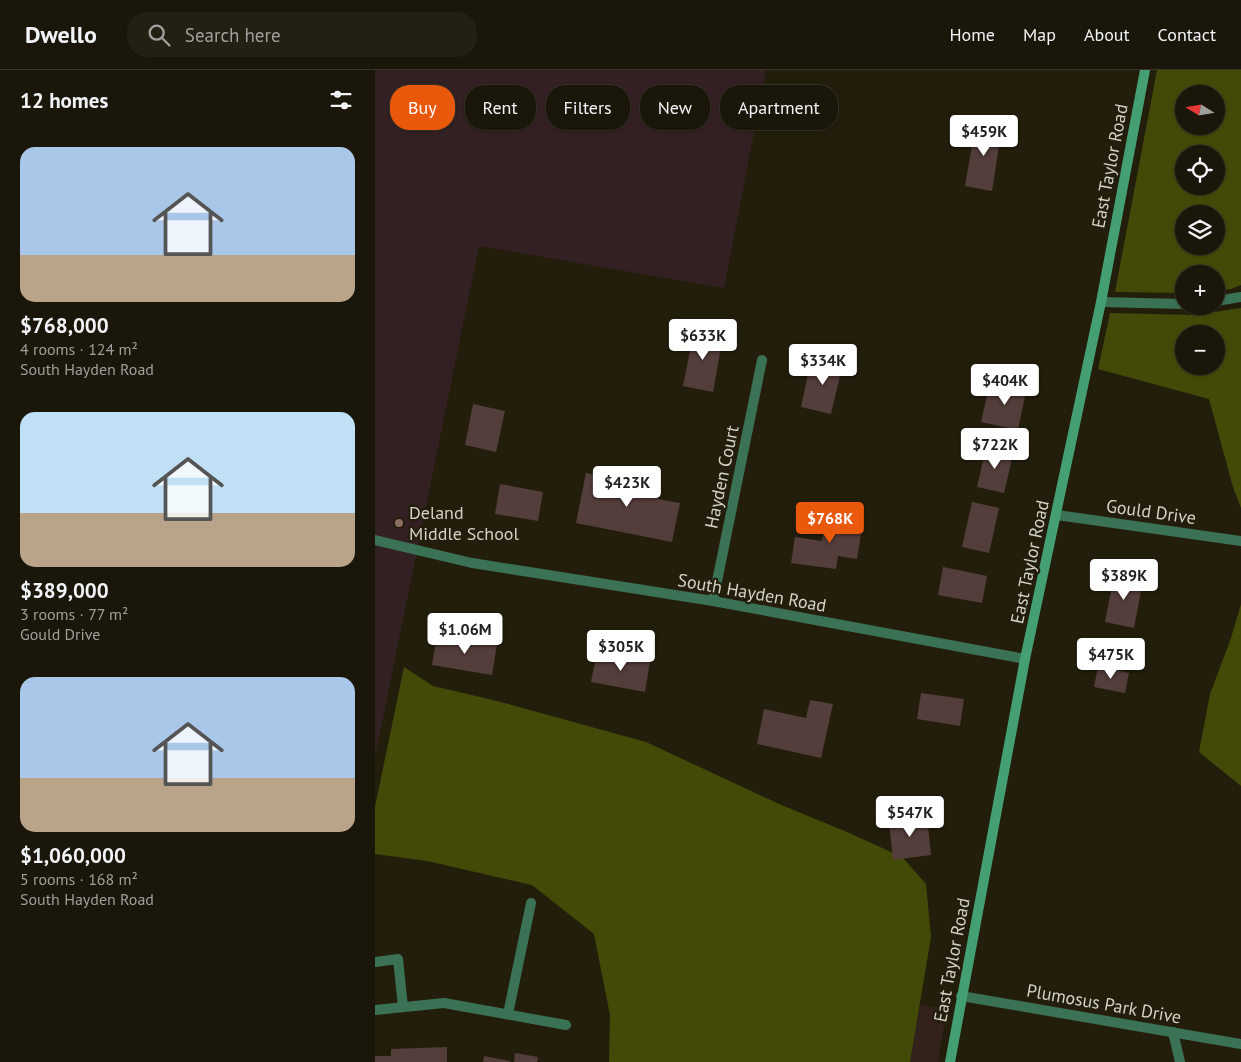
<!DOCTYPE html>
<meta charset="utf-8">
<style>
:root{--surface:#1a1609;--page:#231f12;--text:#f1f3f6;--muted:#9f9f9c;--line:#38352a;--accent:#ea580c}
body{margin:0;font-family:"PT Sans",sans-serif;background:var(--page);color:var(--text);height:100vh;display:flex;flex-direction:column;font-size:19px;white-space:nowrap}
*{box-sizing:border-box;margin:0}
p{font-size:16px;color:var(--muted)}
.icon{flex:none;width:28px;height:28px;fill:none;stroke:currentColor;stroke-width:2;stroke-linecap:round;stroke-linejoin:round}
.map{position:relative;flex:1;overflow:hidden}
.side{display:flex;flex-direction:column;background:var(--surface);width:375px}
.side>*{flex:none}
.hud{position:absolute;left:15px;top:15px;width:475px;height:45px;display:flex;gap:10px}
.needle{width:32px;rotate:281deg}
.buttons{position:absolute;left:800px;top:15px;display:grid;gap:10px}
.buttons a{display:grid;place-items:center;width:50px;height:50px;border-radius:50%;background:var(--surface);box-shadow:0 1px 4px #0004,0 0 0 1px var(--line);font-size:25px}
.price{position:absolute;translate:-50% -42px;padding:0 11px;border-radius:5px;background:#fff;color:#222;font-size:16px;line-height:32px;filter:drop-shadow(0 1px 2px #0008)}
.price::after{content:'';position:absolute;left:50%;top:30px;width:15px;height:11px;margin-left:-8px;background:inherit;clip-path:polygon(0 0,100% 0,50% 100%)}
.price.active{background:var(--accent);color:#fff}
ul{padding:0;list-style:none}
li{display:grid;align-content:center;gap:10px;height:265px;padding:0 20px}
li span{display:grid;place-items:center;height:155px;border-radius:15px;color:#555}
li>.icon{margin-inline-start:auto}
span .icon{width:90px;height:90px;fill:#fffc;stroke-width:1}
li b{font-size:21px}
h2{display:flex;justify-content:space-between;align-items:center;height:60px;padding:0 20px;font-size:21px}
.chip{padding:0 18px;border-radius:20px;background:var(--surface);box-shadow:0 1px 4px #0004,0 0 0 1px var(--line);font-size:18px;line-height:45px}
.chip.active{background:var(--accent);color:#fff}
header{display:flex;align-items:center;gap:30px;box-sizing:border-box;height:70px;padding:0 25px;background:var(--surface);border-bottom:1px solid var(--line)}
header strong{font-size:24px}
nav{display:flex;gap:28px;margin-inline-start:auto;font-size:18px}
.search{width:350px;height:45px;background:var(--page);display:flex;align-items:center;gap:12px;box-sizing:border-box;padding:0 18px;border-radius:20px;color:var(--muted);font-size:19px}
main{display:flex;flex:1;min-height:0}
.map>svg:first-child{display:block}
.commercial{fill:#33211b}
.education{fill:#332022}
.forest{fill:#434a08;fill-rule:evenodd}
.building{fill:#543e3b}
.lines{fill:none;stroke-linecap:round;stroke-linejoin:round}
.service{stroke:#3b7154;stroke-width:10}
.minor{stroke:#3b7154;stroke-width:10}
.secondary{stroke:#44a073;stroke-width:10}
.education-dot{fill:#8d6e63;stroke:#231e0c;stroke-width:2}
.labels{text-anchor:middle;stroke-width:4.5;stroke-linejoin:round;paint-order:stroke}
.street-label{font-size:18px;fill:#d4d1c6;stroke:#231e0c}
.poi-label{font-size:18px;fill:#d4d1c6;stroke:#231e0c;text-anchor:start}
</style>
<header>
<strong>Dwello</strong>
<div class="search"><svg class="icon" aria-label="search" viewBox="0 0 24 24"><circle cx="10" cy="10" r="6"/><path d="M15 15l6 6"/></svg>Search here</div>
<nav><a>Home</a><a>Map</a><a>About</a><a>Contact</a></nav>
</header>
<main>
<section class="side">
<h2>12 homes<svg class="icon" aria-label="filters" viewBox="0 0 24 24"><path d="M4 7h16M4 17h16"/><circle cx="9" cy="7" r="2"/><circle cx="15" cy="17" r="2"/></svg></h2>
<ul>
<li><span style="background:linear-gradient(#a9c7e8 70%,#b9a48a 0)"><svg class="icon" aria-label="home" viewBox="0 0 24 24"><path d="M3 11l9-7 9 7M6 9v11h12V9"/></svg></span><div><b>$768,000</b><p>4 rooms · 124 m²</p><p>South Hayden Road</p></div></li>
<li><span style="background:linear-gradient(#bfe0f5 65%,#b9a48a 0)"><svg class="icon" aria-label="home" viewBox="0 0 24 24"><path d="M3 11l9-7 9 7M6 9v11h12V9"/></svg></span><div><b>$389,000</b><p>3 rooms · 77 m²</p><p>Gould Drive</p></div></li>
<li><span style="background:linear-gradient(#a9c7e8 65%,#b9a48a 0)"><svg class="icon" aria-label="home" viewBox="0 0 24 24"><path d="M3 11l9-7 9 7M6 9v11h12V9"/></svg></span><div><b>$1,060,000</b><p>5 rooms · 168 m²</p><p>South Hayden Road</p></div></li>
</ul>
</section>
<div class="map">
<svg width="866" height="992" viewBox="0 0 866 992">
<rect width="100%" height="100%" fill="#231e0c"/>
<!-- commercial -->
<polygon class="commercial" points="545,935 572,939 563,992 535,992"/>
<!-- education -->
<polygon class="education" points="0,0 391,0 349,218 104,176 0,687"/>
<!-- forest -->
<g class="forest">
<path d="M782,0H866V215L856,219L841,221V204H809V223L740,222ZM809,24H841V56H809ZM809,84H841V116H809ZM809,144H841V176H809Z"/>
<path d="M866,238V438L858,417L834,329L723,299L735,243L819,245ZM809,264H841V296H809Z"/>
<polygon points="866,534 866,716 824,682 835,624 856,568"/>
<polygon points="29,597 58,616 122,631 271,672 404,734 472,762 527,787 551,814 556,867 535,992 234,992 235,945 219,864 157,815 52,791 0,784 0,737"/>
</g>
<!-- building -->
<g class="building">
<polygon points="601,53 627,57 617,121 590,116"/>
<polygon points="319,260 348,266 338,322 308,316"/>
<polygon points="452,285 469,289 456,344 426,337 434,300 448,303"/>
<polygon points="632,312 652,316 643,360 606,352 614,316 631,319"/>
<polygon points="98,334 130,341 121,382 90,375"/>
<polygon points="611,378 638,384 629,423 602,417"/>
<polygon points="211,403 285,417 283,429 305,433 297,472 201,453"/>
<polygon points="125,414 168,422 163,451 120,444"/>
<polygon points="597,432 624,438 614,483 587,477"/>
<polygon points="451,446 488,451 482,489 463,486 461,499 416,493 420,467 447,471"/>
<polygon points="568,497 612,506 607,533 563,525"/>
<polygon points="739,505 768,510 759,558 730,552"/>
<polygon points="62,565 122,574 117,605 57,595"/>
<polygon points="222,581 275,591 270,622 216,612"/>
<polygon points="723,596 754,603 750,623 719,617"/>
<polygon points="546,623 589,629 585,656 542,649"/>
<polygon points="435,630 458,634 446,688 382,674 389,639 431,648"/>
<polygon points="552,747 556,785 518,790 514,752"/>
<polygon points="72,977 72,992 0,992 0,986 16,986 16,979"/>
<polygon points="140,983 163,987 162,992 139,992"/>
<polygon points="109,986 135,991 135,992 108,992"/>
</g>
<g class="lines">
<!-- service -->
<g class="service">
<polyline points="0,470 97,493"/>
<polyline points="0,892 23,889 28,937"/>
<polyline points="0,940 69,933 191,955"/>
<polyline points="133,944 156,833"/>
<polyline points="798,962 805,992"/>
</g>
<!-- minor -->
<g class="minor">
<polyline points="841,231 866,227"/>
<polyline points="726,232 809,234"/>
<polyline points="682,445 866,471"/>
<polyline points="97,493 338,531 650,589"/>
<polyline points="338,531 387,290"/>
<polyline points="586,926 866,974"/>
</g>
<!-- secondary -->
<polyline class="secondary" points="575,992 650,589 726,232 770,0"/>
</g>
<!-- markers -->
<circle class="education-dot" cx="24" cy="453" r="5"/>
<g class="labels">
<!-- street labels -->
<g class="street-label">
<text transform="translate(735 96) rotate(-79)" y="6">East Taylor Road</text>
<text transform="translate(347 407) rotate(-78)" y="6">Hayden Court</text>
<text transform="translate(776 442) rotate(8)" y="6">Gould Drive</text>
<text transform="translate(655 492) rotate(-78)" y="6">East Taylor Road</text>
<text transform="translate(377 523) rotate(10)" y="6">South Hayden Road</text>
<text transform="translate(577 890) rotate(-79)" y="6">East Taylor Road</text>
<text transform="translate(729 934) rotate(10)" y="6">Plumosus Park Drive</text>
</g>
<!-- poi labels -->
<g class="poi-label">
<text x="34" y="449">Deland<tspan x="34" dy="21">Middle School</tspan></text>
</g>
</g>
</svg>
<div class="buttons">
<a><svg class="needle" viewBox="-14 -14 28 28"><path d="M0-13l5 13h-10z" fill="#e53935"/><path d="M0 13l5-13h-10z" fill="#9f9f9c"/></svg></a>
<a><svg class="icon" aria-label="locate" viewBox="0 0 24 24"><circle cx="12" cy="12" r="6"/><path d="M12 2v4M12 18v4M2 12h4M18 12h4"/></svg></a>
<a><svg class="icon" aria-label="layers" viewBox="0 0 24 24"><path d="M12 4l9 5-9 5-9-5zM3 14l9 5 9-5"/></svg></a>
<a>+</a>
<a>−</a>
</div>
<b class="price" style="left:609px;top:87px">$459K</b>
<b class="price" style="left:328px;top:291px">$633K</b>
<b class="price" style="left:448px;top:316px">$334K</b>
<b class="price" style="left:630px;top:336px">$404K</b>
<b class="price" style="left:620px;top:400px">$722K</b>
<b class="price" style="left:252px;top:438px">$423K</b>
<b class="price active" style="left:455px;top:474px">$768K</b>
<b class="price" style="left:749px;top:531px">$389K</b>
<b class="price" style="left:90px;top:585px">$1.06M</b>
<b class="price" style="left:246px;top:602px">$305K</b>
<b class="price" style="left:736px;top:610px">$475K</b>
<b class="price" style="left:535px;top:768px">$547K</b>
<div class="hud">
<a class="chip active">Buy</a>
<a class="chip">Rent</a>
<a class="chip">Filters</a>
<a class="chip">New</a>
<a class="chip">Apartment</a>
</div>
</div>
</main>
